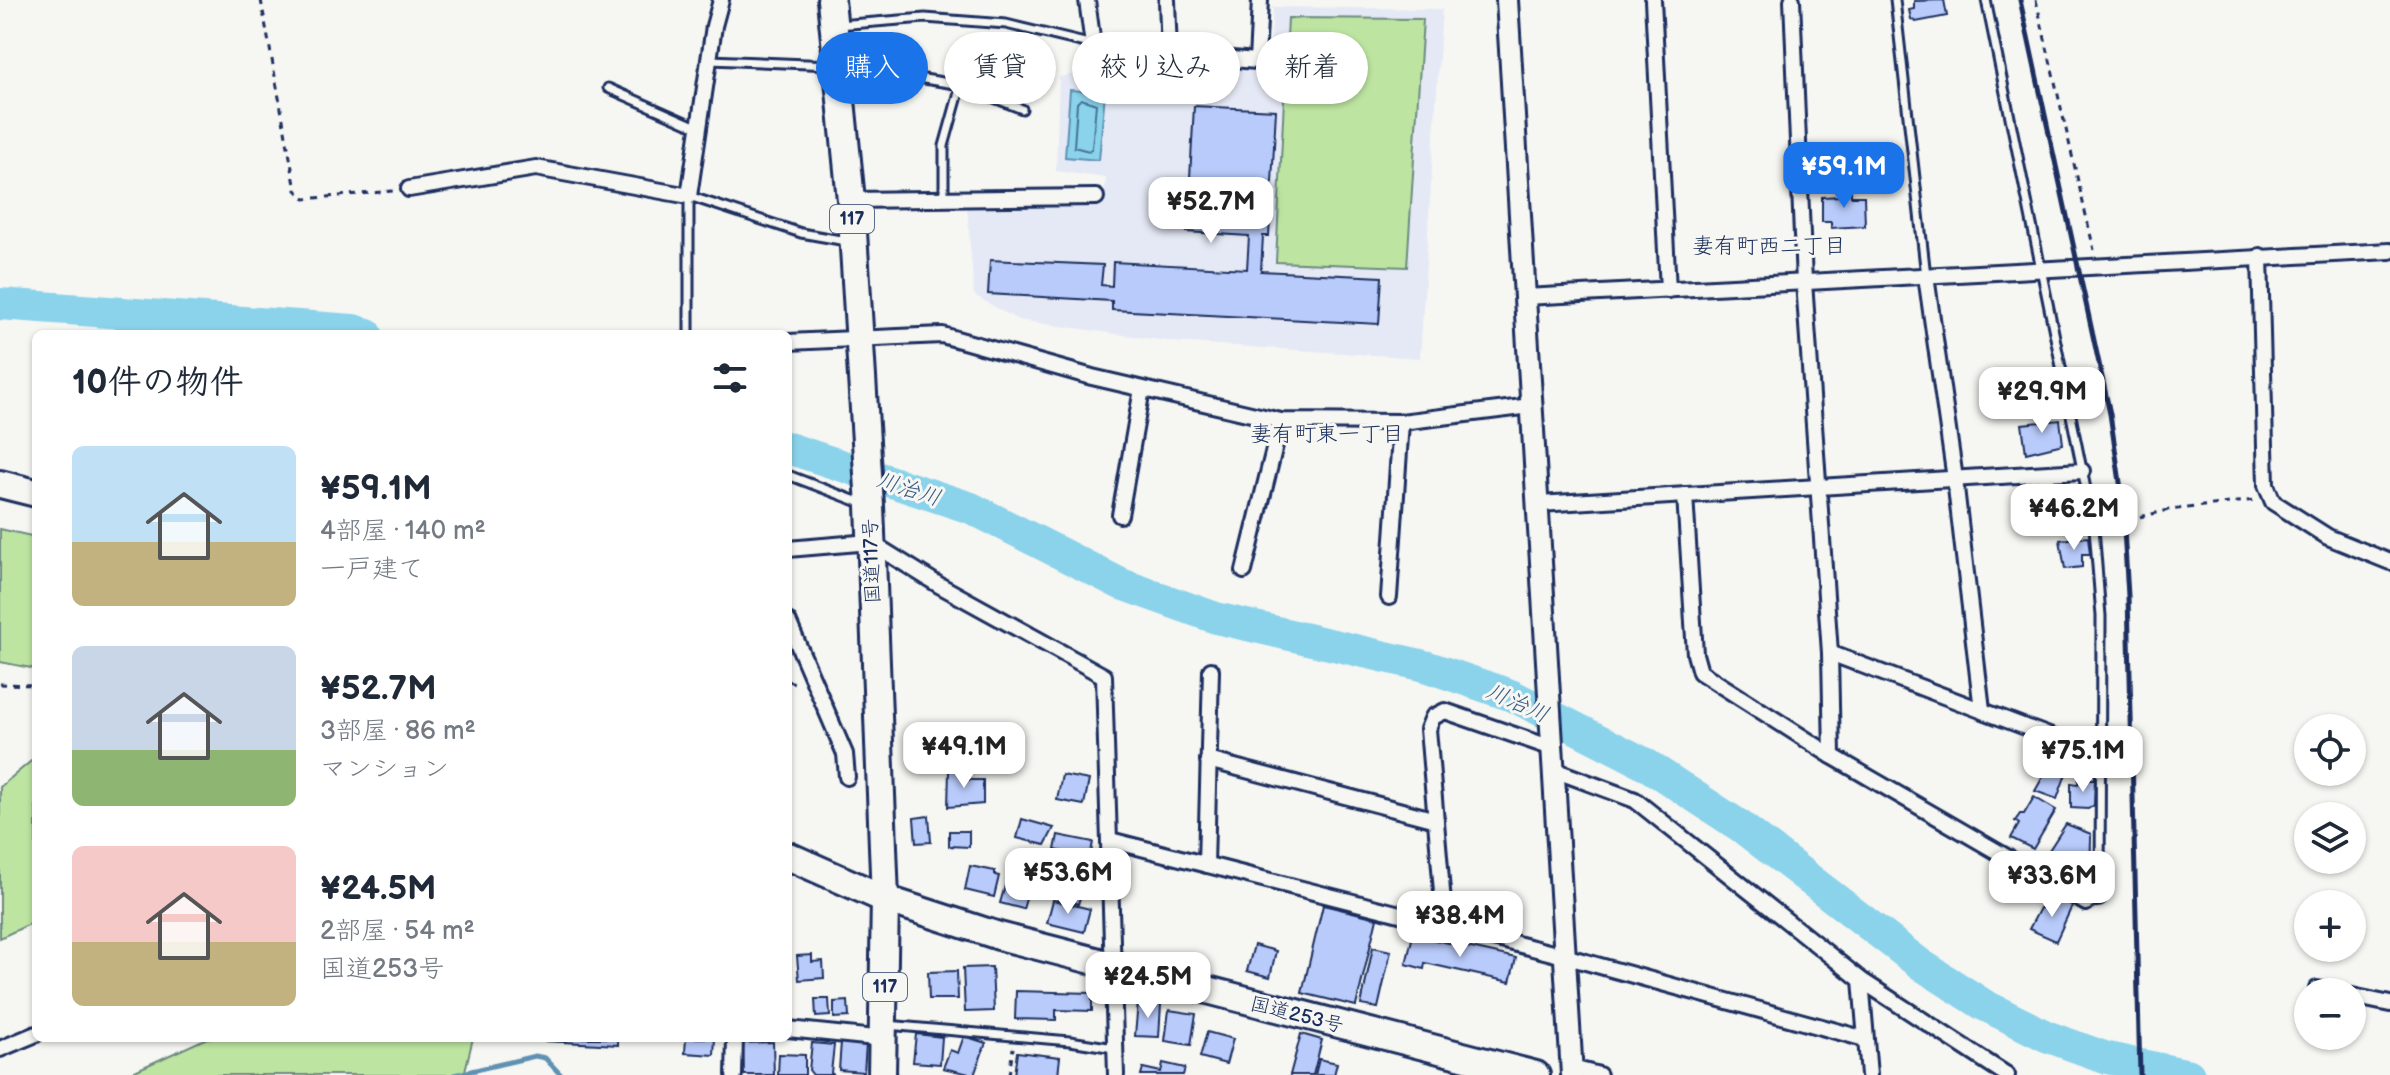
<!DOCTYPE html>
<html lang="ja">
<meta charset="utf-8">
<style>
:root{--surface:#fff;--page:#f2f2f3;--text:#1f2937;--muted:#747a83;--accent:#1a73e8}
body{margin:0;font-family:"Balsamiq Sans","Klee One",sans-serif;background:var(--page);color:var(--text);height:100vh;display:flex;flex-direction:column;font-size:30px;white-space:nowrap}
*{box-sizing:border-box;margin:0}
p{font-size:26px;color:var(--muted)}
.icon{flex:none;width:44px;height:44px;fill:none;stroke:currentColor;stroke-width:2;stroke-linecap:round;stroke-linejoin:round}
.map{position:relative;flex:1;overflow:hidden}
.panel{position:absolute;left:32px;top:330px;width:760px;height:712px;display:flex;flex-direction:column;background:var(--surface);border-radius:12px;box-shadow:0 2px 6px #0004}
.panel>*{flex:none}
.guide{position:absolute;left:816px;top:32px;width:760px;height:72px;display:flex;gap:16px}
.buttons{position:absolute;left:2294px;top:714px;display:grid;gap:16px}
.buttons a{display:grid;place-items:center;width:72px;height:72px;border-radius:50%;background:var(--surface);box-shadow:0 2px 6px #0004;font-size:40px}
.price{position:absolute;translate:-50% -68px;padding:0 18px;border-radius:16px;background:#fff;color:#222;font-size:26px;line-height:52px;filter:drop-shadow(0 2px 4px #0008)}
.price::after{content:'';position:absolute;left:50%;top:48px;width:24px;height:18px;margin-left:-12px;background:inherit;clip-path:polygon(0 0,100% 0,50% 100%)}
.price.on{background:var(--accent);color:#fff}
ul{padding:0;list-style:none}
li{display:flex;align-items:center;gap:24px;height:200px;padding:0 40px}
li span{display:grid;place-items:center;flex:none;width:224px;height:160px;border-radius:12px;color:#555}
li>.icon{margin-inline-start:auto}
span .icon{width:96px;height:96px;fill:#fffc;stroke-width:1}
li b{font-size:34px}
h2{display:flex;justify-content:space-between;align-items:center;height:96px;padding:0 40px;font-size:34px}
.tag{padding:0 28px;border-radius:36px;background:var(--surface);box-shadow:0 2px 6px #0004;font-size:28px;line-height:72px}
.tag.on{background:var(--accent);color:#fff}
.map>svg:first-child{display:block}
.built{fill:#e4e9f5}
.green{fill:#bde5a1;stroke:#6c8a80;stroke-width:2}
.water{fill:#8ad3eb;stroke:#5e91b3;stroke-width:2}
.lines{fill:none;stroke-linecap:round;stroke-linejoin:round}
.shore{stroke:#477196;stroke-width:2}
.stream{stroke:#5e91b3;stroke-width:5}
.river{stroke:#8ad3eb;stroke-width:32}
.building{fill:#b9cbfb;stroke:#1b2f5e;stroke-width:2}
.lane-casing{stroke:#1b2f5e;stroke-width:13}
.street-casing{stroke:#1b2f5e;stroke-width:20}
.secondary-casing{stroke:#1b2f5e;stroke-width:26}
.highway-casing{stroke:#1b2f5e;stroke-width:32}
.path{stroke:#1b2f5e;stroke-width:3;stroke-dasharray:6 6;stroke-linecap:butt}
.lane{stroke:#f6f6f2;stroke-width:7}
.street{stroke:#f6f6f2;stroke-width:14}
.secondary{stroke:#f6f6f2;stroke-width:20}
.highway{stroke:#f6f6f2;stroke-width:26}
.rail{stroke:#1b2f5e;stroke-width:5}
.labels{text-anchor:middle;stroke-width:6;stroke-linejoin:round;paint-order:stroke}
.shield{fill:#f6f6f2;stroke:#5d6b8a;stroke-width:2}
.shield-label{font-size:18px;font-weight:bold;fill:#1b2f5e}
.street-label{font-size:20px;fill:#1b2f5e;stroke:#f6f6f2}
.neighbourhood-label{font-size:22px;fill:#1b2f5e;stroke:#f6f6f2}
.water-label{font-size:22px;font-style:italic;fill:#375881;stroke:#f6f6f2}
</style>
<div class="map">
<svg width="2390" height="1075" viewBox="0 0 2390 1075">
<rect width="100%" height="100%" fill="#f6f6f2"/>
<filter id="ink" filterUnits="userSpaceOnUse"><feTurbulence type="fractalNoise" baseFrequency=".0125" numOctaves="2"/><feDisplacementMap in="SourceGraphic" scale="16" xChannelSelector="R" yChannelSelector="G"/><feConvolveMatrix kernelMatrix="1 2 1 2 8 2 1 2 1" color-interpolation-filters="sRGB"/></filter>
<g filter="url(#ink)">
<!-- built -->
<polygon class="built" points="1273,7 1442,9 1420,358 1174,342 1018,320 974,295 967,205 1103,203 1106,178 1056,171 1059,77 1085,72 1090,54 1146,62 1269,70"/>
<!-- green -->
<g class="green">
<polygon points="1288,18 1423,19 1407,267 1276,262"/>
<polygon points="0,529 36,537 36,669 0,662"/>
<polygon points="36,757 36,921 0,938 0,787"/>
<polygon points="207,1038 473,1038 464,1075 126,1075"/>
</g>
<!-- water -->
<polygon class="water" points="1070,90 1105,93 1099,160 1065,157"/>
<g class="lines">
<!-- shore -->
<polygon class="shore" points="1081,99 1096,104 1092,148 1089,151 1074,147 1077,103"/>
<!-- stream -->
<polyline class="stream" points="454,1075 535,1056 545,1058 561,1075"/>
<!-- river -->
<g class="river">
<polyline points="0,304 353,330 367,334"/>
<polyline points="788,448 971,508 1121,584 1216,618 1425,666 1513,696 1644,763 1740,826 1920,964 1984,1005 2046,1036 2107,1058 2189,1075"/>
</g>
</g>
<!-- building -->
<g class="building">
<polygon points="1944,0 1947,16 1916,22 1911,19 1909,10 1914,9 1914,1"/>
<polygon points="1194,106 1276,110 1269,236 1263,236 1261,271 1382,277 1379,324 1112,310 1112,301 988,294 990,260 1103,265 1101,285 1112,286 1113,262 1247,269 1249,236 1187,232"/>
<polygon points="1851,190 1851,196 1864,196 1865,226 1831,228 1831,222 1822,222 1822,197 1840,196 1839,191"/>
<polygon points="2060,420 2063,444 2026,453 2022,424"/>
<polygon points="2060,481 2062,500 2034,503 2033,484"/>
<polygon points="2084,502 2086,522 2035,528 2033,508"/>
<polygon points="2088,537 2090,554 2082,554 2082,567 2065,569 2060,540"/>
<polygon points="2058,750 2072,757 2057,799 2035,791"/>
<polygon points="949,770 969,771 969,780 983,780 983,804 948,807"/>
<polygon points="1062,775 1089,780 1084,805 1057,800"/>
<polygon points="2079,779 2095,779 2094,805 2088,809 2071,808 2071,783 2078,784"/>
<polygon points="2034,797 2056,810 2033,849 2011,838 2019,824 2015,821 2020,814 2024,814"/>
<polygon points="929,816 931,842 916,843 914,818"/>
<polygon points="1022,819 1054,828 1045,845 1017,838"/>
<polygon points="2066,824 2091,834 2090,885 2081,884 2042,861"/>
<polygon points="949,831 969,831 969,847 949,846"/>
<polygon points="1058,835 1093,842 1090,858 1055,850"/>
<polygon points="1012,862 1035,869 1023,909 1000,903"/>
<polygon points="970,866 995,871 995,875 999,876 994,897 965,890"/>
<polygon points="1059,878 1084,885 1078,904 1054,897"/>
<polygon points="2054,897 2073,904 2056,941 2029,929 2040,908 2049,908"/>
<polygon points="1053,900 1090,909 1084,932 1047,923"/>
<polygon points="1323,905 1377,918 1356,1006 1302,993"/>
<polygon points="1413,935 1516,958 1510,982 1425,963 1424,969 1406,964"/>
<polygon points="1254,945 1276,951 1270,977 1247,971"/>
<polygon points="1373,947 1391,951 1378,1008 1361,1005"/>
<polygon points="812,955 812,962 823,961 824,978 799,980 797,956"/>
<polygon points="992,967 994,1011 965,1012 963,968"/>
<polygon points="957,971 958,999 929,999 928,972"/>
<polygon points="1016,991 1092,993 1092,1011 1056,1010 1056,1020 1015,1019"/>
<polygon points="815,999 829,999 830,1016 816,1017"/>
<polygon points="848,1001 849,1017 834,1018 834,1002"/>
<polygon points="1138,1002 1161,1004 1159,1037 1135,1036"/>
<polygon points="1169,1010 1196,1014 1191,1045 1165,1041"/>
<polygon points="1207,1032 1233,1039 1226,1064 1200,1057"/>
<polygon points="916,1034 942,1037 940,1064 913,1062"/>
<polygon points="1301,1034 1322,1040 1313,1075 1290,1075"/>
<polygon points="964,1036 986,1043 974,1075 943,1068 950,1050 958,1053"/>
<polygon points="545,1038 618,1038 618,1045 545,1041"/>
<polygon points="686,1038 715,1038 714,1055 685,1053"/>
<polygon points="773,1042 774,1075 744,1075 743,1043"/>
<polygon points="841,1042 866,1044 864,1072 839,1070"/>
<polygon points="812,1043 834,1045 831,1073 834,1075 813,1075 809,1070"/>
<polygon points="1017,1052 1060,1057 1058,1075 1014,1075"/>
<polygon points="779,1054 805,1055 805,1075 778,1075"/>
<polygon points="1319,1059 1337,1063 1334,1075 1315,1075"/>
<polygon points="1163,1063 1185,1068 1183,1075 1141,1075 1143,1068 1161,1072"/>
</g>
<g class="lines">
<!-- lane casing -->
<g class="lane-casing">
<g id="lane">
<polyline points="1895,0 1926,276"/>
<polyline points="1986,0 2094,528 2101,616 2100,901 2086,903"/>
<polyline points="838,25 925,18 1006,24 1093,45 1169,54"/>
<polyline points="710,60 831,65"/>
<polyline points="844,66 961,85 1022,109"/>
<polyline points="608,88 699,128"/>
<polyline points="944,198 944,146 961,85"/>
<polyline points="689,334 689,196 801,233 846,241"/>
<polyline points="788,475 864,504"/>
<polyline points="887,1025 1070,1041 1114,1048"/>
</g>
</g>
<!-- street casing -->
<g class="street-casing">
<g id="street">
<polyline points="1087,0 1093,45"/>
<polyline points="1167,0 1169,54 1257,61 1260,0"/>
<polyline points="1653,0 1668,290"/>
<polyline points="1792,0 1804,282 1830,653 1832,756"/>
<polyline points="409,189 536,168 689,196 714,26 721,0"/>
<polyline points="851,200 1096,197"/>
<polyline points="2260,256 2266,485 2273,502 2328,537 2390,562"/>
<polyline points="1926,276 1955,479 1982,710"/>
<polyline points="1525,297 2390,251"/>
<polyline points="788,342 942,335 1092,377 1281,421 1401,422 1531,406"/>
<polyline points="1685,495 1695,654 1700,672 1832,756 2086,903"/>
<polyline points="1539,504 2082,471"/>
<polyline points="1120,515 1142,389"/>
<polyline points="788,549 870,542 939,585 1104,676 1116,1075"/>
<polyline points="1244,571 1281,421"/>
<polyline points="1389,597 1401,422"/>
<polyline points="788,621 845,754 847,777"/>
<polyline points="1830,653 2102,756"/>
<polyline points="1208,760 1436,820"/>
<polyline points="1554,770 1635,800 1861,980 2007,1075"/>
<polyline points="1110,840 1564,956 1865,1039"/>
<polyline points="1206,865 1211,670"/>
<polyline points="1445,926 1428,729 1433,717 1445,711 1552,748"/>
<polyline points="1861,980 1869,1075"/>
<polyline points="2317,989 2333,992"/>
<polyline points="2352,996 2390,1004"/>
<polyline points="788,1029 885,1039"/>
<polyline points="0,1049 36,1034"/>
<polyline points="1572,1068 1599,1075"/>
<polyline points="734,1075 735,1038"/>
</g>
</g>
<!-- secondary casing -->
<g class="secondary-casing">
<polyline id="secondary" points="1507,0 1572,1075"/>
</g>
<!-- highway casing -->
<g class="highway-casing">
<g id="highway">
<polyline points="831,0 851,200 870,506 885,899 882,1075"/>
<polyline points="0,484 36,493"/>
<polyline points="788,856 885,899 999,936 1536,1075"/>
</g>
</g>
<!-- path -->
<g class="path">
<polyline points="261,0 296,190 305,199 393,191"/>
<polyline points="2036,0 2094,250"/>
<polyline points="2105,525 2169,510 2255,500"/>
<polyline points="788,681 798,684"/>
<polyline points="0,684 36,685"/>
<polyline points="1009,1075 1013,1048"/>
</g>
<!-- lane -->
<use href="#lane" class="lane"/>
<!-- street -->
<use href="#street" class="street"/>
<!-- secondary -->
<use href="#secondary" class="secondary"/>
<!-- highway -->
<use href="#highway" class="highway"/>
<!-- rail -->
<polyline class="rail" points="2020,0 2110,414 2122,496 2128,596 2140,1075"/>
</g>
</g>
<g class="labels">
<!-- shield labels -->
<g class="shield">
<rect x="830" y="205" width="44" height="28" rx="6"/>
<rect x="863" y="973" width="44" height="28" rx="6"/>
</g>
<g class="shield-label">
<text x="852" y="225">117</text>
<text x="885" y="993">117</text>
</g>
<!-- street labels -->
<g class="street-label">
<text transform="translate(871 561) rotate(-92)" y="7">国道117号</text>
<text transform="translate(1297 1014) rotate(14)" y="7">国道253号</text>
</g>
<!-- neighbourhood labels -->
<g class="neighbourhood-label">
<text x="1769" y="253">妻有町西二丁目</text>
<text x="1327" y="441">妻有町東一丁目</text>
</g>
<!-- water labels -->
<g class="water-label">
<text transform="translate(909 488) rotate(18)" y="8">川治川</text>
<text transform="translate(1518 702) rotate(24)" y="8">川治川</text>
</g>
</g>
</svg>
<div class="buttons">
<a><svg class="icon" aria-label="locate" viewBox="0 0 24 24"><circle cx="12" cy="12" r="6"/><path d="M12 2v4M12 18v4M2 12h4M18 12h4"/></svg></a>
<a><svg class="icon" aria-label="layers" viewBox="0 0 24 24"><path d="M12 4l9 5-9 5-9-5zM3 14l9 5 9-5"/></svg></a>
<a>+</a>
<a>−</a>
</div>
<b class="price on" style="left:1844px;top:210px">¥59.1M</b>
<b class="price" style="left:1211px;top:245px">¥52.7M</b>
<b class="price" style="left:2042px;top:435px">¥29.9M</b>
<b class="price" style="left:2074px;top:552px">¥46.2M</b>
<b class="price" style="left:964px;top:790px">¥49.1M</b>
<b class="price" style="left:2083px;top:794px">¥75.1M</b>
<b class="price" style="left:1068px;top:916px">¥53.6M</b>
<b class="price" style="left:2052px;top:919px">¥33.6M</b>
<b class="price" style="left:1460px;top:959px">¥38.4M</b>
<b class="price" style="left:1148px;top:1020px">¥24.5M</b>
<div class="guide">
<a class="tag on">購入</a>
<a class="tag">賃貸</a>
<a class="tag">絞り込み</a>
<a class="tag">新着</a>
</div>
<section class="panel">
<h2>10件の物件<svg class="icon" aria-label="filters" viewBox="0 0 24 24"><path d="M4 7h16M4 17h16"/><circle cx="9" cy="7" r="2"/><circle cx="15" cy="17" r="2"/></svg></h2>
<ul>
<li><span style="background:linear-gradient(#bfe0f5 60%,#c2b280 0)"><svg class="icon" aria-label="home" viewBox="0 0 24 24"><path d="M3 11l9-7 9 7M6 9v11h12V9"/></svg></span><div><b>¥59.1M</b><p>4部屋 · 140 m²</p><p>一戸建て</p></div></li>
<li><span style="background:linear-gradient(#c9d6e8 65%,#8fb573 0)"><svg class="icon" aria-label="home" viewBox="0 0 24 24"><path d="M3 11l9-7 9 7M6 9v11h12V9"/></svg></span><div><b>¥52.7M</b><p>3部屋 · 86 m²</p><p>マンション</p></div></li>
<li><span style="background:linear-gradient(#f6c9c9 60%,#c2b280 0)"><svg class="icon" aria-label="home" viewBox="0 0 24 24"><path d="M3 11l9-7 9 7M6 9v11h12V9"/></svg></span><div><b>¥24.5M</b><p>2部屋 · 54 m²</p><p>国道253号</p></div></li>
</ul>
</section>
</div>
